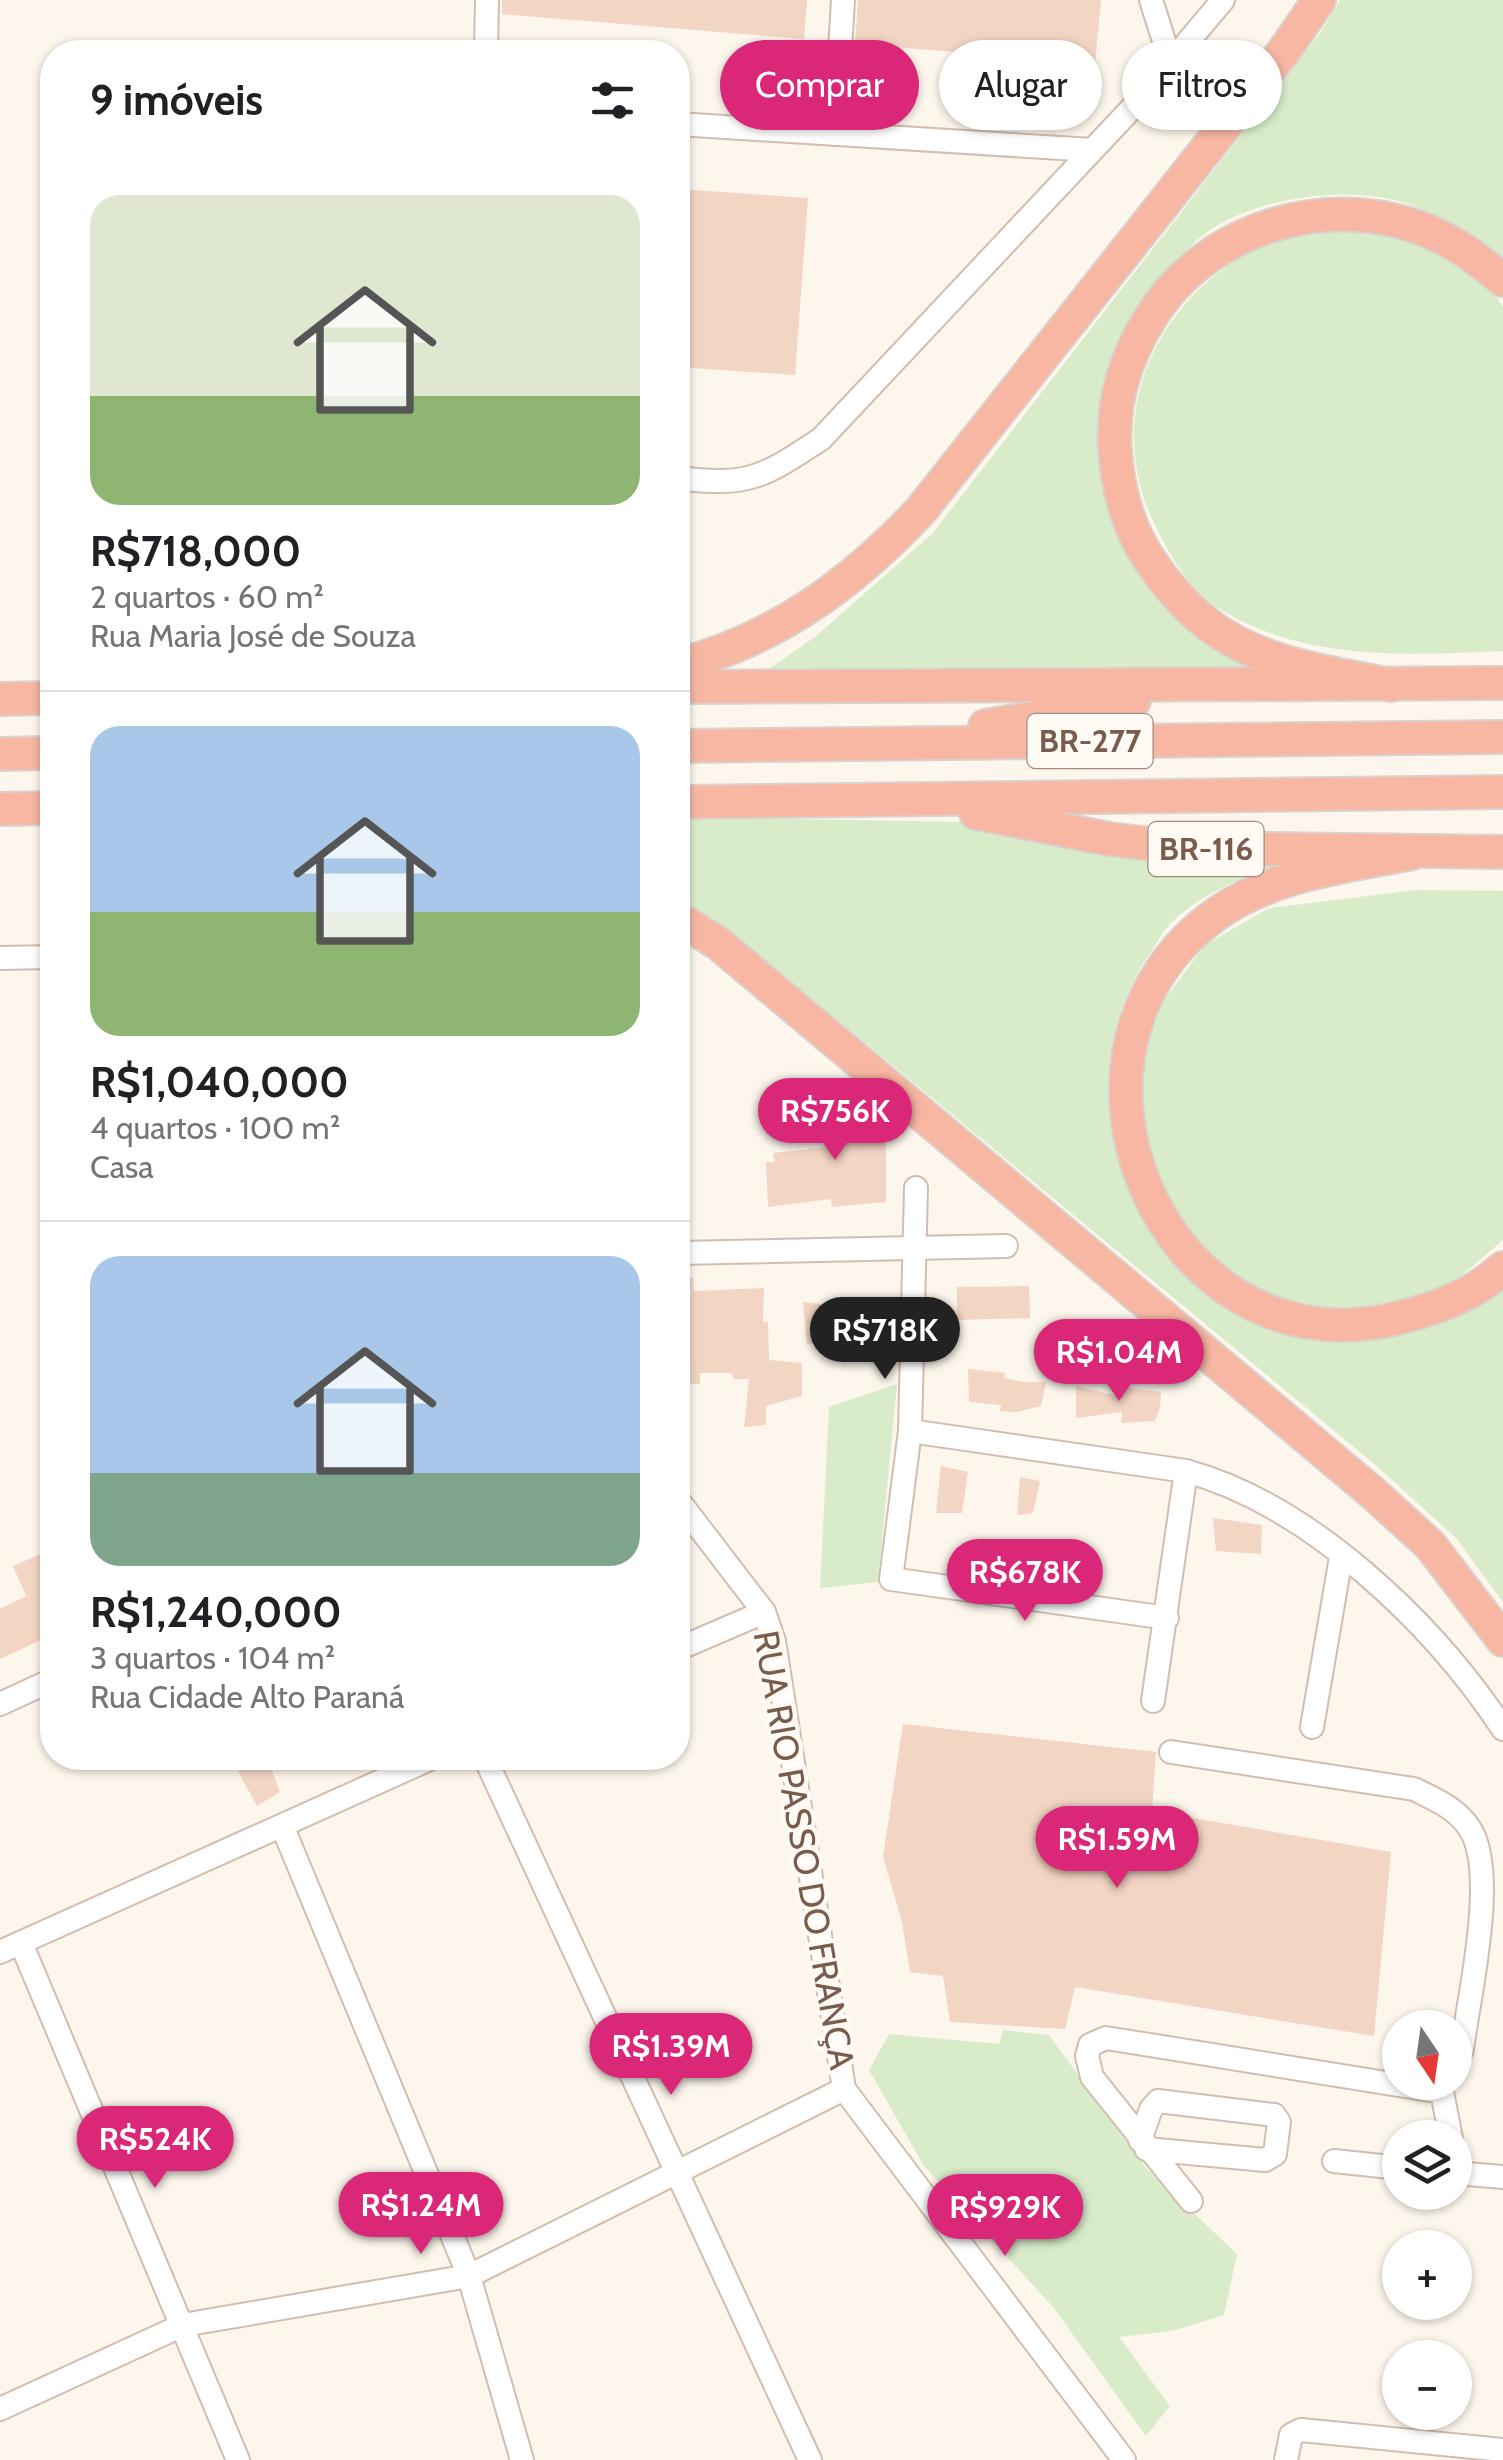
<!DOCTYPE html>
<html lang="pt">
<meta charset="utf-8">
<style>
:root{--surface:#fff;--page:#f2f2f2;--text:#202124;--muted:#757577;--line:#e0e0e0;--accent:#db2777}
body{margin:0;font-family:Cabin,sans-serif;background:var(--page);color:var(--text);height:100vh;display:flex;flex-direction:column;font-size:38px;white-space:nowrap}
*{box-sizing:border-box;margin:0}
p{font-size:32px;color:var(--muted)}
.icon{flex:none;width:55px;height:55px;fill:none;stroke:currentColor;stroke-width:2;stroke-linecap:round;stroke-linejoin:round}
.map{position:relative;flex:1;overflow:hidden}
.sheet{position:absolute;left:40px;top:40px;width:650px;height:1730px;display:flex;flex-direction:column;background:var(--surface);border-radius:40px;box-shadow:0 2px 8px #0004}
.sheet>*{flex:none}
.top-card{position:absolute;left:720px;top:40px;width:632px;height:90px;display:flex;gap:20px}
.needle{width:65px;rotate:167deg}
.controls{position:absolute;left:1382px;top:2010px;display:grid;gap:20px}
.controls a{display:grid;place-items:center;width:90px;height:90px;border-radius:50%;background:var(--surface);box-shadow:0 2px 8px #0004;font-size:50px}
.price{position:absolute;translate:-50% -85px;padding:0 22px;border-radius:35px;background:var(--accent);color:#fff;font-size:32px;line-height:65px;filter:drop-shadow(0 2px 5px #0008)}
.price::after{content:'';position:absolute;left:50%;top:60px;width:30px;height:22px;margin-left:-15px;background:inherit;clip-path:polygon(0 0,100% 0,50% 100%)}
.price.on{background:#222;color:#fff}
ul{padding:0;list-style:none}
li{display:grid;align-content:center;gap:20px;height:530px;padding:0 50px}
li+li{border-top:2px solid var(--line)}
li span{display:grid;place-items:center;height:310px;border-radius:30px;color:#555}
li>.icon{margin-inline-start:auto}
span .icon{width:180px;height:180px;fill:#fffc;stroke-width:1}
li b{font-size:42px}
h2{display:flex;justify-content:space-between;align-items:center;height:120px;padding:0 50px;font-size:42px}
.chip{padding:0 35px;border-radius:45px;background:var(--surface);box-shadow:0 2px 8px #0004;font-size:35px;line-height:90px}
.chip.on{background:var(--accent);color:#fff}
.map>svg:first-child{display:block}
.green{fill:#d8ecc9}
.building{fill:#f3d5c3}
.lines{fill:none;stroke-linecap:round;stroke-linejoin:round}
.minor-casing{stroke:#d1beb0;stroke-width:26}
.highway-casing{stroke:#dad1cd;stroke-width:36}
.minor{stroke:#fff;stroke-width:22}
.highway{stroke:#f7b7a3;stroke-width:32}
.labels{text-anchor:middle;stroke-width:9;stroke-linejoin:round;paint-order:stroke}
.shield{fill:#fffaf3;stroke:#a28b7f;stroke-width:2.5}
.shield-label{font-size:32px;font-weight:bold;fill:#7a5c4d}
.street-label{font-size:35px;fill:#7a5c4d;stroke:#fffaf3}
</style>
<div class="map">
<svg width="1503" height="2460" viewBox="0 0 1503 2460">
<rect width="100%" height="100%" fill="#fdf6ec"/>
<!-- green -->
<g class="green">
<path d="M1340,0H1503V259C1467,233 1433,209 1390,199C1336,187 1259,199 1213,228C1170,256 1115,340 1103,389C1091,436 1101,486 1116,531C1133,580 1174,625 1218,650C1232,658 1247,659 1256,672L763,673L815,637L932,534L1320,33Z"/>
<path d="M1331,226L1423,240L1492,290L1503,307V651C1405,655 1302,662 1215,606C1187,588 1163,544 1150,514C1105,409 1159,298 1258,247C1279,236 1308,232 1331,226Z"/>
<path d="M678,817L970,822L1288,860C1245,877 1203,891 1169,925C1161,934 1155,946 1148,956C1068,1075 1113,1250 1242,1312C1268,1325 1300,1338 1329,1336C1345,1336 1365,1326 1380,1321C1421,1308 1462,1295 1503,1282V1602L1456,1538L1378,1467L862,1040L733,937L678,899Z"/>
<polygon points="1416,890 1503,891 1503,1240 1441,1293 1351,1314 1279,1300 1230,1274 1187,1238 1157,1189 1141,1135 1138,1073 1162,1003 1205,945 1269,908"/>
<polygon points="897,1384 878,1582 820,1588 829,1407"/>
<polygon points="1003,2030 1049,2035 1146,2168 1237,2254 1224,2315 1172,2331 1119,2337 1170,2406 1146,2436 1053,2307 924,2166 869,2070 889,2034 999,2044"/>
</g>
<!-- building -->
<g class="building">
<polygon points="502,0 807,0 804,39 502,14"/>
<polygon points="858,0 1101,0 1095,63 855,44"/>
<polygon points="678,189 808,198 795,375 678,367"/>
<polygon points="865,1098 866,1116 886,1115 886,1202 832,1207 831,1199 768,1207 766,1162 775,1162 773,1153 828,1147 832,1102"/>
<polygon points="678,1275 693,1278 694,1291 764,1288 763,1322 768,1322 769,1360 802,1363 802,1396 766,1406 766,1425 744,1427 749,1379 733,1379 732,1373 700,1373 700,1384 681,1384"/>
<polygon points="1029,1286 1030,1318 957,1320 957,1287"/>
<polygon points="836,1298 898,1298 897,1334 832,1334 832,1339 807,1345 803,1302 836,1306"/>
<polygon points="968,1369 1005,1373 1004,1378 1024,1382 1046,1382 1041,1406 1016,1412 1000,1411 1001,1405 969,1402"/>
<polygon points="1076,1386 1122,1397 1122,1387 1161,1392 1160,1408 1155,1421 1121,1423 1122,1412 1076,1418"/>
<polygon points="941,1466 968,1472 962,1513 936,1513"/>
<polygon points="1020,1477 1040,1481 1033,1513 1017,1515"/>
<polygon points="1213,1518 1262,1525 1261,1554 1216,1551"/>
<polygon points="48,1551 52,1562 52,1635 0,1659 0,1609 26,1596 13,1566"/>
<polygon points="903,1724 1156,1752 1152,1811 1391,1852 1374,2036 1075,1987 1065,2029 950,2022 943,1976 910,1972 902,1922 883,1857"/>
<polygon points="267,1758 280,1792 257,1806 238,1771"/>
</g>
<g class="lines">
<!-- minor casing -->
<g class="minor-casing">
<g id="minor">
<polyline points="1151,0 1171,63"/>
<polyline points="486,52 487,0"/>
<polyline points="678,124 1092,150"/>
<polyline points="835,134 843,0"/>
<path d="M678,478C749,487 763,477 821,439L1132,108L1223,0"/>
<polyline points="0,958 52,957"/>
<polyline points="916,1188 910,1431 891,1579 1167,1618"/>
<polyline points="678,1253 1006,1246"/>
<path d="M910,1431L1186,1471C1310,1505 1433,1623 1503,1729"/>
<polyline points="678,1500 764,1612 774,1641 844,2089 1124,2460"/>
<polyline points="678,1649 764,1612"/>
<polyline points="1153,1701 1186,1471"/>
<polyline points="0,1704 52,1680"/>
<polyline points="1312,1727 1341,1557"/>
<path d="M1171,1752L1414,1789C1434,1799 1457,1808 1470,1829C1498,1873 1469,1996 1462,2049L1455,2065"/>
<polyline points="485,1758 810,2460"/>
<polyline points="283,1828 469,2276 522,2460"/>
<polyline points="21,1943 238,2460"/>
<polyline points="0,1952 432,1758"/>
<polyline points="1140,2140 1151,2109 1158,2101 1274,2115 1279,2122 1275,2154 1265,2160 1146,2149"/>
<polyline points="1334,2161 1400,2168"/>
<polyline points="1455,2173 1503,2177"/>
<polyline points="1191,2201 1092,2077 1087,2056 1090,2045 1106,2038 1442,2092 1451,2138"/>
<polyline points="0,2409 183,2325 469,2276 844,2089"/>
<polyline points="1286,2460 1291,2435 1301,2430 1503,2450"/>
</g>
</g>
<!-- highway casing -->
<g class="highway-casing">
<g id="highway">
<path d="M678,665C776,640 854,582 922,509L1284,51L1319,0"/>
<path d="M1391,685C1338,674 1280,667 1232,640C1199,622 1172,593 1151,562C1127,527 1118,490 1115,449C1112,403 1125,359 1149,320C1207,223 1340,187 1441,237C1464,248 1483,264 1503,280"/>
<polyline points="678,687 1503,683"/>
<polyline points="0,699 52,698"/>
<polyline points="985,726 1134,701"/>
<polyline points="678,746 1503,737"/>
<polyline points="0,754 52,753"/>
<polyline points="678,802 1503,792"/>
<polyline points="0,809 52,808"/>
<polyline points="976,813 1109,839 1184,848 1503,852"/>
<path d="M1412,853C1348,866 1273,874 1218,913C1026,1047 1158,1373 1394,1319C1433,1310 1473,1296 1503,1268"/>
<polyline points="678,918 719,944 1374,1494 1430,1545 1503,1640"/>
</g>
</g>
<!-- minor -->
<use href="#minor" class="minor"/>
<!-- highway -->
<use href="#highway" class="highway"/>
</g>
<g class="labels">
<!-- shield labels -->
<g class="shield">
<rect x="1027.5" y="714" width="125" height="54" rx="8"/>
<rect x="1148.5" y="822" width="115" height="54" rx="8"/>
</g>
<g class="shield-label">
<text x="1090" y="752">BR-277</text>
<text x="1206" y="860">BR-116</text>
</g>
<!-- street labels -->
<g class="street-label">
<text transform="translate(804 1850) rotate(80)" y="12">RUA RIO PASSO DO FRANÇA</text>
</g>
</g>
</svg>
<div class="controls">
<a><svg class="needle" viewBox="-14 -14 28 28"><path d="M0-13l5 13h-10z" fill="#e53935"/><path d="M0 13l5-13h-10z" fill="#757577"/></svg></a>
<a><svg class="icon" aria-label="layers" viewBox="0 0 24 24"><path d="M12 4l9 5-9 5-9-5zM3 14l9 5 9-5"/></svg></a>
<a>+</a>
<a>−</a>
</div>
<b class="price" style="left:835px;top:1163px">R$756K</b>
<b class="price on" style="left:885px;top:1382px">R$718K</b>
<b class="price" style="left:1119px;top:1404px">R$1.04M</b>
<b class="price" style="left:1025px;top:1624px">R$678K</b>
<b class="price" style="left:1117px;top:1891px">R$1.59M</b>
<b class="price" style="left:671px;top:2098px">R$1.39M</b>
<b class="price" style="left:155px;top:2191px">R$524K</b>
<b class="price" style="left:421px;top:2257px">R$1.24M</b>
<b class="price" style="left:1005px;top:2259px">R$929K</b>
<div class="top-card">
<a class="chip on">Comprar</a>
<a class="chip">Alugar</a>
<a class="chip">Filtros</a>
</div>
<section class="sheet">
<h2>9 imóveis<svg class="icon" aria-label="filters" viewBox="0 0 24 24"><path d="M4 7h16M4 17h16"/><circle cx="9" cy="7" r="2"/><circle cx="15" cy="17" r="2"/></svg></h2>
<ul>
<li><span style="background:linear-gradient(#dfe7d0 65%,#8fb573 0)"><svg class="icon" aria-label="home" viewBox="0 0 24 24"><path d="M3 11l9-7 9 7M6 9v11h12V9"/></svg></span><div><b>R$718,000</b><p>2 quartos · 60 m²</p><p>Rua Maria José de Souza</p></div></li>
<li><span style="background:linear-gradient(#a9c7e8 60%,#8fb573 0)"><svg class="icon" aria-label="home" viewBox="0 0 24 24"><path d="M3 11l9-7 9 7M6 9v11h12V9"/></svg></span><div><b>R$1,040,000</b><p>4 quartos · 100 m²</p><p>Casa</p></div></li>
<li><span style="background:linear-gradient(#a9c7e8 70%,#7fa58c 0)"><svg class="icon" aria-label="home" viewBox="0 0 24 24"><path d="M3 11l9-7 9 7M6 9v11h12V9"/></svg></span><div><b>R$1,240,000</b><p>3 quartos · 104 m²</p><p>Rua Cidade Alto Paraná</p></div></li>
</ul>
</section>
</div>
